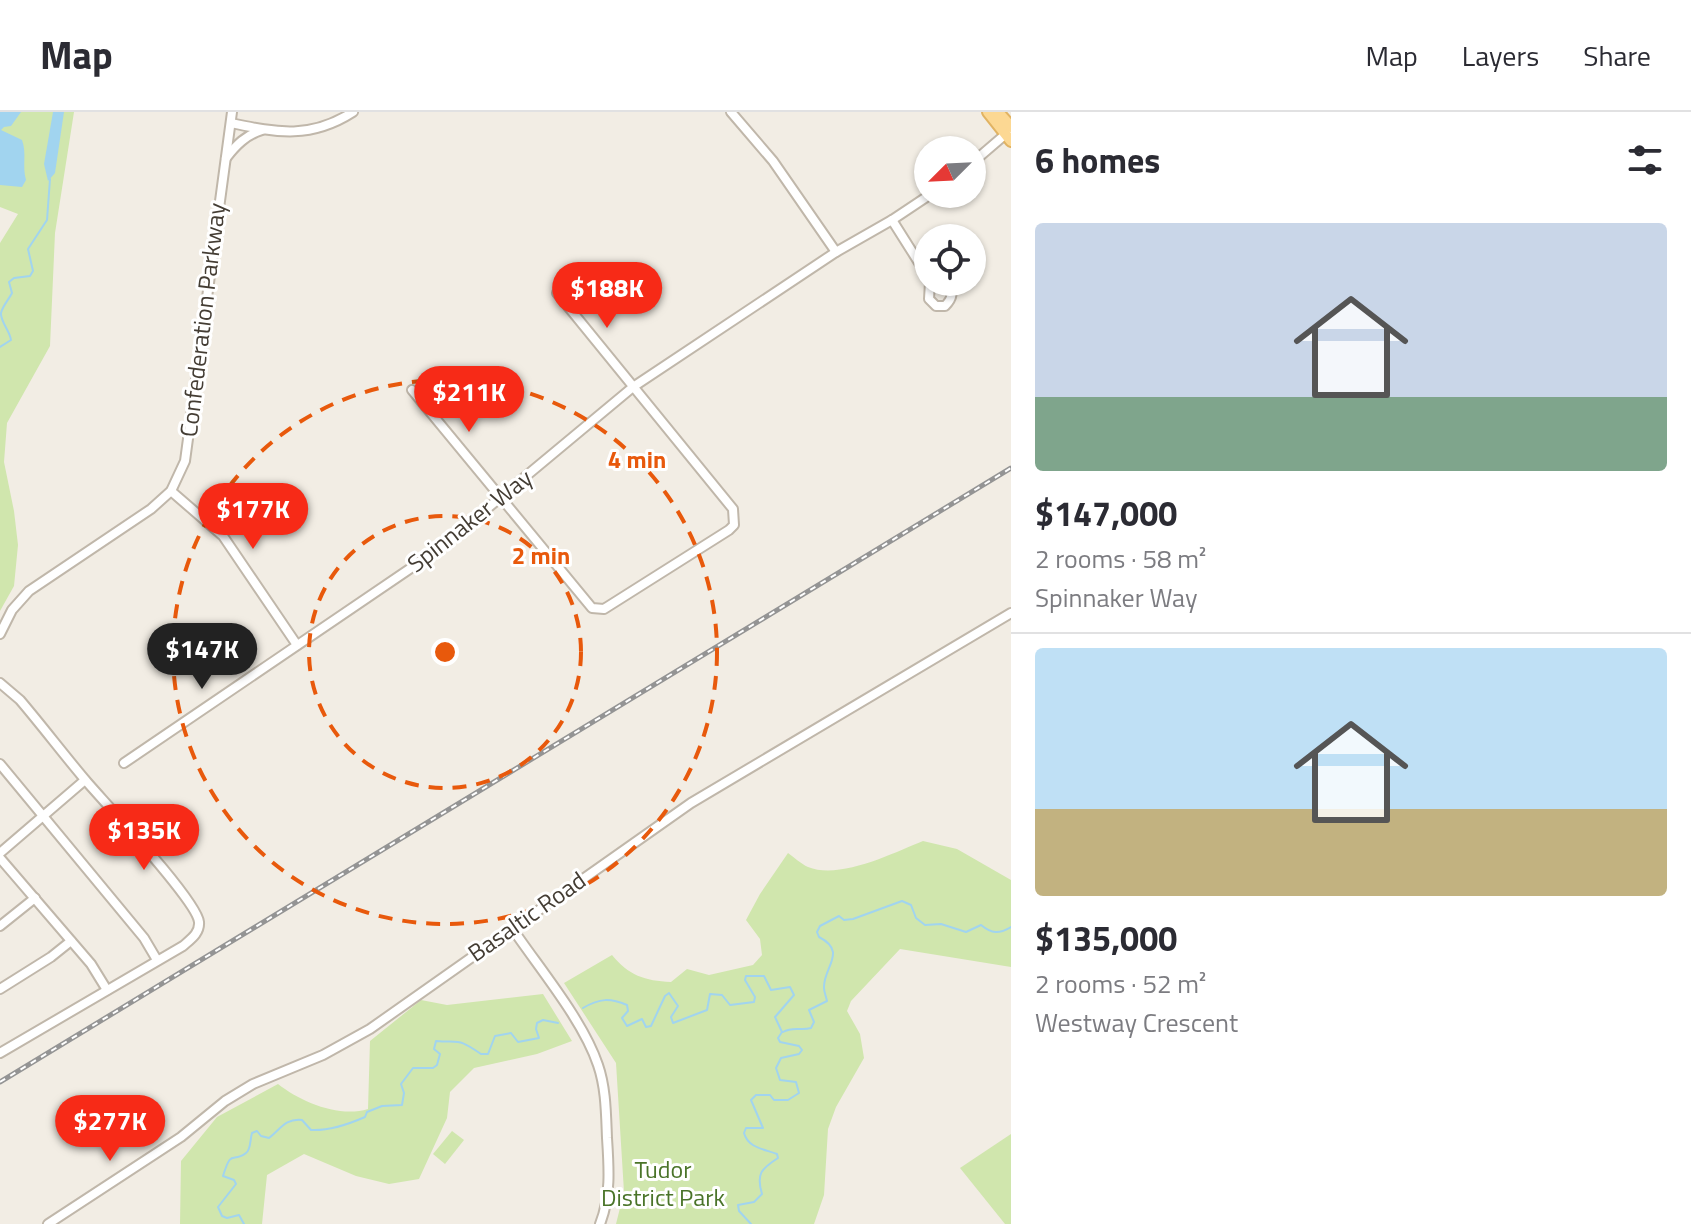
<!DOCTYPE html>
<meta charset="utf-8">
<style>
:root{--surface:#fff;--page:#f2f2f3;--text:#2b2b33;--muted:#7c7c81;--line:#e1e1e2;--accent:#f72a17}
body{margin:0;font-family:"Titillium Web",sans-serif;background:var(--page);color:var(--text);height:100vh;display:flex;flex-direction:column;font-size:30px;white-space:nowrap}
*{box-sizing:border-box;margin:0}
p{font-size:26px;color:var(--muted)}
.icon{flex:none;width:44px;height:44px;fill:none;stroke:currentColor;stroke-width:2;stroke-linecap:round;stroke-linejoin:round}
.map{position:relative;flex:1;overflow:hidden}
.sheet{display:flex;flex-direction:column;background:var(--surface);width:680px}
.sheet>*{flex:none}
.needle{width:52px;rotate:246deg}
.tools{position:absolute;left:914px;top:24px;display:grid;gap:16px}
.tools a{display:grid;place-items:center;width:72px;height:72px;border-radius:50%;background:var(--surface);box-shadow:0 2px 6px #0004;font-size:40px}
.price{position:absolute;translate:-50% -68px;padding:0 18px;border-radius:28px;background:var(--accent);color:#fff;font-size:26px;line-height:52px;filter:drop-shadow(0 2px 4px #0008)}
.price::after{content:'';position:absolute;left:50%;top:48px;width:24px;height:18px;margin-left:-12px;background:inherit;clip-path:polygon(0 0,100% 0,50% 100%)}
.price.current{background:#222;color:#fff}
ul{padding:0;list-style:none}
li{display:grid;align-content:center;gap:16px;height:424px;padding:0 24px}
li+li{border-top:2px solid var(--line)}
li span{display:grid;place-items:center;height:248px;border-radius:8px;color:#555}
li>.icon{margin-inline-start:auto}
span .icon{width:144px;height:144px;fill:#fffc;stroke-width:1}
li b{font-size:34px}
h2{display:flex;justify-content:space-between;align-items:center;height:96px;padding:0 24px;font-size:34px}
header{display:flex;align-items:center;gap:48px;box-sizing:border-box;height:112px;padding:0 40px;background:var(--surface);border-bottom:2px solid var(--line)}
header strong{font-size:38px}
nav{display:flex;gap:44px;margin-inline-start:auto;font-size:28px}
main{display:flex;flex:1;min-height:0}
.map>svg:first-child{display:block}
.green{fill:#d0e6ad}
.water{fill:#a1d4ef}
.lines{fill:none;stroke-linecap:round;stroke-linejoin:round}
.stream{stroke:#a1d4ef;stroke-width:2}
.minor-casing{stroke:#c0b7aa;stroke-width:12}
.major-casing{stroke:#e1b363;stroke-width:14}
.minor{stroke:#fff;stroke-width:8}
.major{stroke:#fcd893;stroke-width:10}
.rail-casing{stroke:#949494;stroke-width:5}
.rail{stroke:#fff;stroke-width:2;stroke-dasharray:6;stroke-linecap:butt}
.ring{fill:none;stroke:#e8590c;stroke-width:4;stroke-dasharray:14 10}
.labels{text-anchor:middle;stroke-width:6;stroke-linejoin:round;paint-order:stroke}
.street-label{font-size:24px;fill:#443d34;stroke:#fff}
.park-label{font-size:24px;fill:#4a7429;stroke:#fff}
.centre{fill:#e8590c;stroke:#fff;stroke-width:4}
.ring-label{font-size:24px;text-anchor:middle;font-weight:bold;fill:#e8590c;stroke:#fff;stroke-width:6;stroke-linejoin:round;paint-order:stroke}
</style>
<header>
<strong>Map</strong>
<nav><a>Map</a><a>Layers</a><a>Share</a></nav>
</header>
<main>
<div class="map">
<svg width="1011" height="1112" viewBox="0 0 1011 1112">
<rect width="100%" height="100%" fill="#f2ede4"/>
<!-- green -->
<g class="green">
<polygon points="0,0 74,0 55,121 50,234 7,311 4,350 14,399 18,433 14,474 0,499 0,131 18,102 0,95"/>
<path d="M923,729L957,737L1011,768V855L900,837L851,889L847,899L860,922L864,946L836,995L828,1017L824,1083L814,1112H616L624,1080L616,951L564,871L612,843C628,863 645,869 671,870L687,857L709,863L753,853L762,843L760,827L746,808L760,782L788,741C794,745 801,752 808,755C840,768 893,741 923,729Z"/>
<path d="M543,882L572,929L537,942L474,956L450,980L447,1006L419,1067L389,1072L356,1064L304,1042L267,1063L262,1112H180L181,1049L217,1005L278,972C301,990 339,1006 368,997L370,929L421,888L447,893Z"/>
<polygon points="452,1019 464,1028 445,1052 433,1042"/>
<polygon points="1011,1022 1011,1112 1005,1112 960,1056"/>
</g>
<!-- water -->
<g class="water">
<path d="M0,0H21L11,14L4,15L1,18L22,28C27,41 22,54 26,68L22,75L0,73Z"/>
<polygon points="53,0 64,0 55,61 48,69 44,52"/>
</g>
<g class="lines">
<!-- stream -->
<g class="stream">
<path d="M0,235L11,228C10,219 0,209 1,201C2,195 9,187 12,181L9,170L14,166L30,164L33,159L28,137L47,108L50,67"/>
<path d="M583,896C600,886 610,886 627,893L628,899L622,906L627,914L642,907L646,915L651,914L665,884L669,881L678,894L671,905L673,911L707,898L710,882L722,883L730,893L754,890L755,885L745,868L746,864H764L771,878L790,875L794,883L775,905L782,920L778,926L780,930L799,934L802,938L799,942L781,946L776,956L780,968L796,970L799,981L788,988H774L770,983H756L751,988L763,1016H746L744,1021C748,1036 764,1037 777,1042L778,1046C761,1057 756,1062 762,1082L754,1090L738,1093L739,1099L751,1112"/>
<path d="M783,920C793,914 801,919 811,916L814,910L809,898L827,889C826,884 824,880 824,876C823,855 848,840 819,825L817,820L820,814L839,804L844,808L853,807L902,789L911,793L916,806L925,813L941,812L966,820L981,813C992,822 999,822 1011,815"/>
<path d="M244,1112L239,1103L227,1106L222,1104L218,1095L236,1072L234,1068L223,1064C232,1035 232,1052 246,1041C251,1038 250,1027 252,1021L257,1019L261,1024L269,1026C280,1018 285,1006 302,1008L311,1018C328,1019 349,1012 365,1005L367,1000L382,994L402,993L404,981L401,972L413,956H433L437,953L440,942L434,937L436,929C461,931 458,926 481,942H488L495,924L511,921L518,930L539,926L536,917L537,911L543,908L558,911"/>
</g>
<!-- minor casing -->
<g class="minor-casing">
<g id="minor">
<polyline points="731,0 773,49 836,140"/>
<path d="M231,11C278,21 311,27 353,0"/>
<path d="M226,46C236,33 246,23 262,18"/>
<polyline points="972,51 1007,21"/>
<polyline points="892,108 928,165"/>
<path d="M930,170L929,187L936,194H945C953,186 953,181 948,172L939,170"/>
<polyline points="412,278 592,496 604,497 729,418 734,413 733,397 557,181"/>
<polyline points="171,379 223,424 297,533"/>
<polyline points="0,522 12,498 29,479 151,397 171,379 185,349 232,0"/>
<path d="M0,571L20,588C43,615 64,643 87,670C106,692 197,789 199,810C200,821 191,827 183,834L0,941"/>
<polyline points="124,651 436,439 633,275 836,140 892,108 931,82"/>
<polyline points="0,652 144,826 157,848"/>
<polyline points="0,741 85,668"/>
<polyline points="0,746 91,852 107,878"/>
<polyline points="0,814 35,786"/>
<path d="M512,816C539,856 583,908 598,953C606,976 606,1002 607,1026C609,1056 611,1084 600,1112"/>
<polyline points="0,877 51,845 71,829"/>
<polyline points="48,1112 181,1025 225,989 253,972 323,943 370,917 691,691 1011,501"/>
</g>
</g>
<!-- major casing -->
<g class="major-casing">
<g id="major">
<polyline points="988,0 1011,29"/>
<polyline points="998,0 1011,15"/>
</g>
</g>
<!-- minor -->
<use href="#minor" class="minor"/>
<!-- major -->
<use href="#major" class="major"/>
<!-- rail casing -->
<g class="rail-casing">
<polyline id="rail" points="0,970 1011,356"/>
</g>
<!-- rail -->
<use href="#rail" class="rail"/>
</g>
<!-- distance rings -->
<g class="ring">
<circle cx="445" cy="540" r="136"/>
<circle cx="445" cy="540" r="272"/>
</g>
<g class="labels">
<!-- street labels -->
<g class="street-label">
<text transform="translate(203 208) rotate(-83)" y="8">Confederation Parkway</text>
<text transform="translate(470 409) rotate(-38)" y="8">Spinnaker Way</text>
<text transform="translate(527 805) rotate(-35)" y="8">Basaltic Road</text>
</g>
<!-- park labels -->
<g class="park-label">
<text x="663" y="1066">Tudor<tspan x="663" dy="28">District Park</tspan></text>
</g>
</g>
<circle cx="445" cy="540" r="12" class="centre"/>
<g class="ring-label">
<text x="637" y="356">4 min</text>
<text x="541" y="452">2 min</text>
</g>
</svg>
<div class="tools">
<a><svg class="needle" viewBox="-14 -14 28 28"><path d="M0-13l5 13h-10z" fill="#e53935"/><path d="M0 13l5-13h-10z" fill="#7c7c81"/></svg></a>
<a><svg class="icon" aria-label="locate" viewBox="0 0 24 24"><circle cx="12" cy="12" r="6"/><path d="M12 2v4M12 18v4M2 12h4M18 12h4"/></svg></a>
</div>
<b class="price" style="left:607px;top:218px">$188K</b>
<b class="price" style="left:469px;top:322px">$211K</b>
<b class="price" style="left:253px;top:439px">$177K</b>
<b class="price current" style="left:202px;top:579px">$147K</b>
<b class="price" style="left:144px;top:760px">$135K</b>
<b class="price" style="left:110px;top:1051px">$277K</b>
</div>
<section class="sheet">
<h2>6 homes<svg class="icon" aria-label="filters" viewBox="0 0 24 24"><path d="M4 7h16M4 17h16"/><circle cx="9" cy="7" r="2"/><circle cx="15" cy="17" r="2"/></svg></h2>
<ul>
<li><span style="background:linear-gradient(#c9d6e8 70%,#7fa58c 0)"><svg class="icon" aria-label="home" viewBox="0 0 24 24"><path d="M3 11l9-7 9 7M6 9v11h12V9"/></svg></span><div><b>$147,000</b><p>2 rooms · 58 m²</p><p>Spinnaker Way</p></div></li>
<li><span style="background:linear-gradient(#bfe0f5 65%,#c2b280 0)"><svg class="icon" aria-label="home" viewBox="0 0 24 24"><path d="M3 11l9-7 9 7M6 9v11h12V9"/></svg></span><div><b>$135,000</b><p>2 rooms · 52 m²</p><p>Westway Crescent</p></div></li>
</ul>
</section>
</main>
